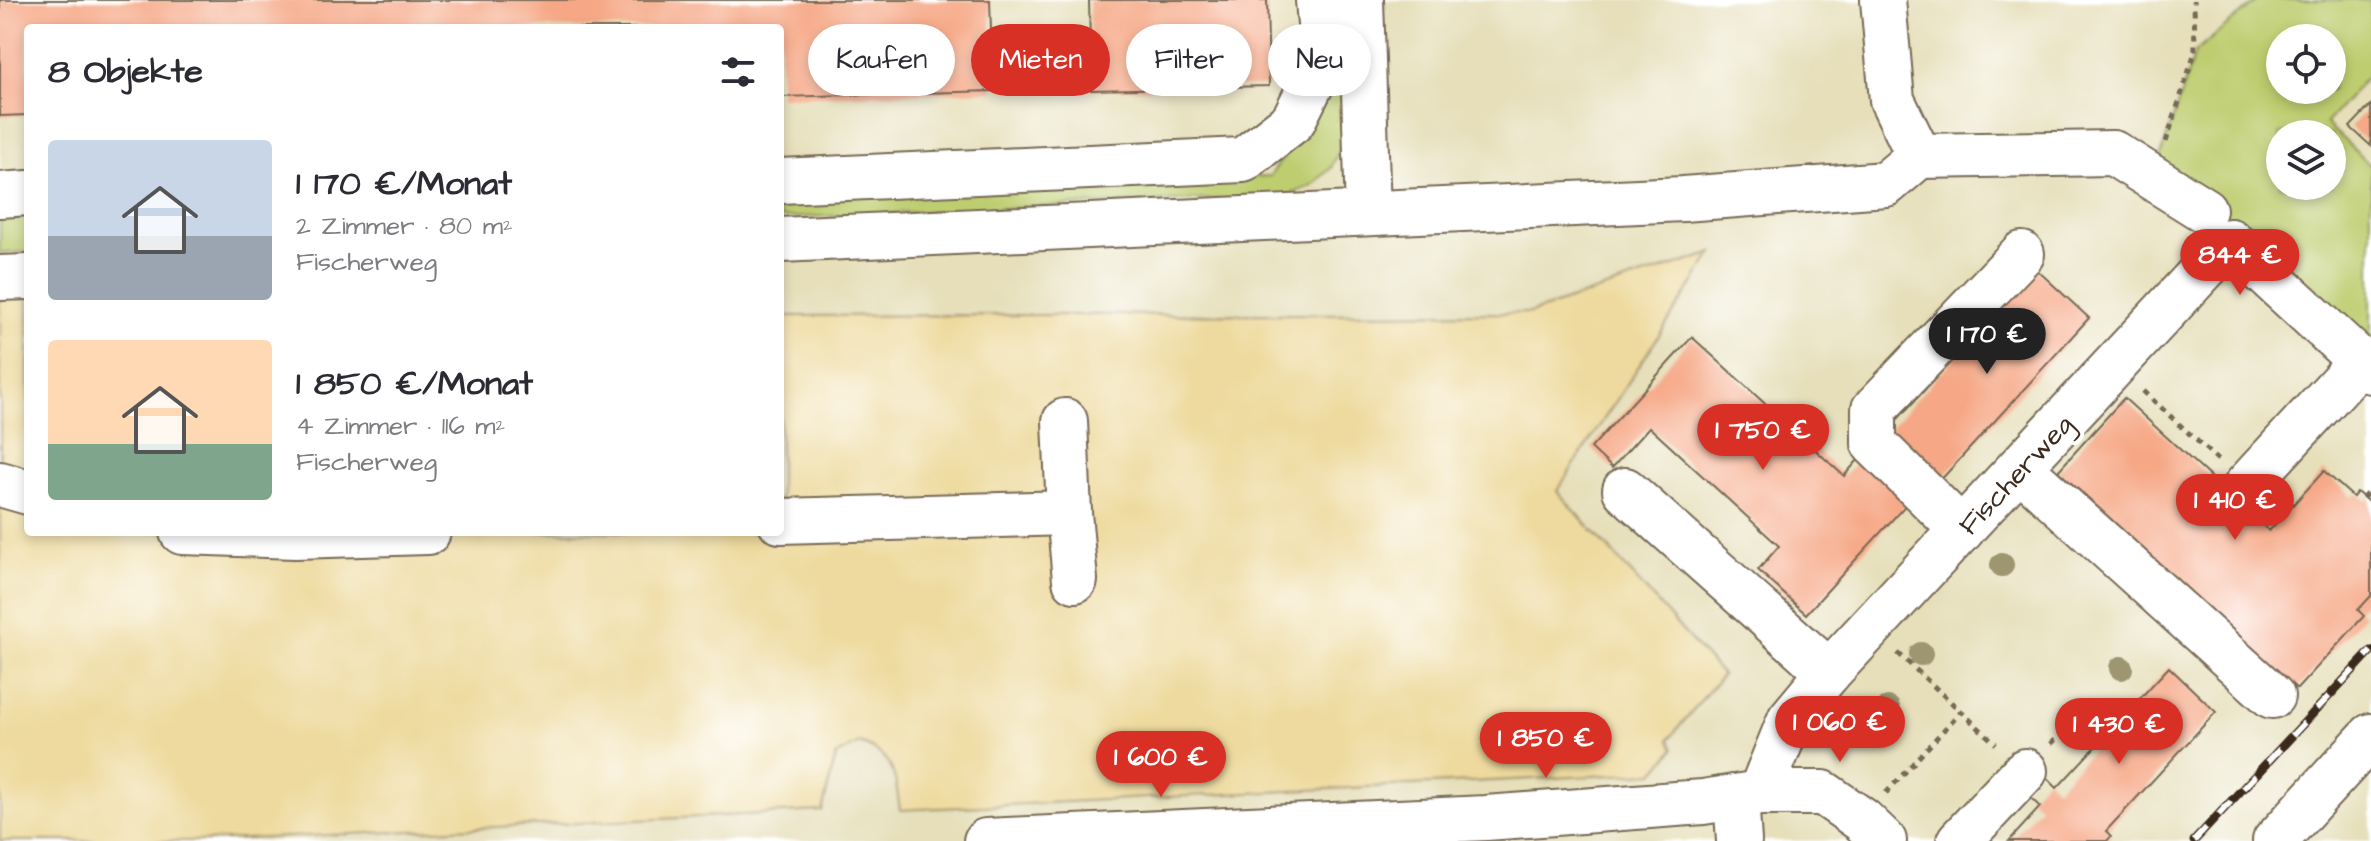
<!DOCTYPE html>
<html lang="de">
<meta charset="utf-8">
<style>
:root{--surface:#fff;--page:#f7f7f7;--text:#2b2b33;--muted:#7c7c81;--accent:#d93025}
body{margin:0;font-family:"Architects Daughter",sans-serif;background:var(--page);color:var(--text);height:100vh;display:flex;flex-direction:column;font-size:30px;white-space:nowrap}
*{box-sizing:border-box;margin:0}
p{font-size:26px;color:var(--muted)}
.icon{flex:none;width:44px;height:44px;fill:none;stroke:currentColor;stroke-width:2;stroke-linecap:round;stroke-linejoin:round}
.map{position:relative;flex:1;overflow:hidden}
.sheet{position:absolute;left:24px;top:24px;width:760px;height:512px;display:flex;flex-direction:column;background:var(--surface);border-radius:8px;box-shadow:0 4px 12px #0003}
.sheet>*{flex:none}
.hud{position:absolute;left:808px;top:24px;width:760px;height:72px;display:flex;gap:16px}
.tools{position:absolute;left:2266px;top:24px;display:grid;gap:16px}
.tools a{display:grid;place-items:center;width:80px;height:80px;border-radius:50%;background:var(--surface);box-shadow:0 4px 12px #0003;font-size:40px}
.price{position:absolute;translate:-50% -68px;padding:0 18px;border-radius:28px;background:var(--accent);color:#fff;font-size:26px;line-height:52px;filter:drop-shadow(0 2px 4px #0008)}
.price::after{content:'';position:absolute;left:50%;top:48px;width:24px;height:18px;margin-left:-12px;background:inherit;clip-path:polygon(0 0,100% 0,50% 100%)}
.price.on{background:#222;color:#fff}
ul{padding:0;list-style:none}
li{display:flex;align-items:center;gap:24px;height:200px;padding:0 24px}
li span{display:grid;place-items:center;flex:none;width:224px;height:160px;border-radius:8px;color:#555}
li>.icon{margin-inline-start:auto}
span .icon{width:96px;height:96px;fill:#fffc;stroke-width:1}
li b{font-size:34px}
h2{display:flex;justify-content:space-between;align-items:center;height:96px;padding:0 24px;font-size:34px}
.chip{padding:0 28px;border-radius:36px;background:var(--surface);box-shadow:0 4px 12px #0003;font-size:28px;line-height:72px}
.chip.on{background:var(--accent);color:#fff}
.map>svg:first-child{display:block}
.green{fill:#becd6f;stroke:#7c7c46;stroke-width:2;fill-rule:evenodd}
.sand{fill:#eeda9e;stroke:#94825e;stroke-width:2}
.building{fill:#f6a785}
.lines{fill:none;stroke-linecap:round;stroke-linejoin:round}
.minor-casing{stroke:#776955;stroke-width:48}
.path{stroke:#776955;stroke-width:5;stroke-dasharray:6 6;stroke-linecap:butt}
.minor{stroke:#fff;stroke-width:44}
.rail-casing{stroke:#3b2a1e;stroke-width:9}
.rail{stroke:#fff;stroke-width:6;stroke-dasharray:18;stroke-linecap:butt}
.tree{fill:#9d9671}
.labels{text-anchor:middle;stroke-width:8;stroke-linejoin:round;paint-order:stroke}
.street-label{font-size:28px;fill:#3b2a1e;stroke:#fff}
</style>
<div class="map">
<svg width="2371" height="841" viewBox="0 0 2371 841">
<rect width="100%" height="100%" fill="#fff"/>
<filter id="ink" filterUnits="userSpaceOnUse"><feTurbulence type="fractalNoise" baseFrequency=".0125" numOctaves="2"/><feDisplacementMap in="SourceGraphic" scale="16" xChannelSelector="R" yChannelSelector="G"/><feConvolveMatrix kernelMatrix="1 2 1 2 8 2 1 2 1" color-interpolation-filters="sRGB"/></filter>
<filter id="wash" filterUnits="userSpaceOnUse"><feTurbulence type="fractalNoise" baseFrequency=".006" numOctaves="4" result="noise"/><feDisplacementMap in="SourceGraphic" scale="32" xChannelSelector="R" yChannelSelector="G"/><feGaussianBlur stdDeviation="1.8" result="paint"/><feColorMatrix in="noise" values="0 0 0 0 0 0 0 0 0 0 0 0 0 0 0 0 0 1.4 0 .05"/><feComposite in="paint" operator="in"/></filter>
<g filter="url(#wash)">
<rect width="100%" height="100%" fill="#e6dfba"/>
<!-- green -->
<g class="green">
<polygon points="1339,0 1344,139 1331,168 1311,186 1286,196 780,218 780,196 1270,176 1333,86"/>
<path d="M2258,0H2371V72L2326,123L2371,166V371L2160,158L2195,52ZM2280,38H2332V90H2280ZM2280,134H2332V186H2280Z"/>
<polygon points="28,215 28,252 0,253 0,216"/>
</g>
<!-- sand -->
<path class="sand" d="M1713,253L1557,491L1722,675L1669,739L1674,749L1654,773L900,810C895,777 895,754 859,743L836,756L822,811L207,841H0V292L28,289V532H780V316L1530,313Z"/>
<g id="blocks">
<!-- building -->
<g class="building">
<polygon points="0,0 990,0 993,91 780,97 780,28 28,28 28,115 0,116"/>
<polygon points="1089,0 1267,0 1269,86 1091,90"/>
<polygon points="2371,105 2371,146 2350,127"/>
<polygon points="2036,269 2089,318 1938,483 1884,434"/>
<polygon points="1692,337 1844,476 1865,452 1913,497 1806,614 1758,570 1779,546 1649,427 1612,468 1591,448"/>
<polygon points="2124,398 2269,531 2324,471 2353,497 2357,492 2367,501 2371,496 2371,596 2358,610 2364,616 2297,689 2058,471"/>
<polygon points="2169,667 2216,712 2106,831 2111,836 2107,841 2009,841 2040,807 2030,797 2047,778 2057,788"/>
</g>
</g>
</g>
<g filter="url(#ink)">
<use href="#blocks" fill-opacity="0" stroke="#776955" stroke-width="2"/>
<g class="lines">
<!-- minor casing -->
<g class="minor-casing">
<g id="minor">
<polyline points="1361,0 1368,213"/>
<polyline points="1883,0 1892,100 1919,156 2113,153 2204,210"/>
<polyline points="780,181 1243,160 1293,121 1323,61 1318,0"/>
<polyline points="0,195 28,193"/>
<polyline points="780,240 1683,199 1886,184 1919,156"/>
<polyline points="0,278 28,277"/>
<polyline points="2020,468 2272,696"/>
<polyline points="0,484 28,492"/>
<polyline points="2246,486 2360,362"/>
<polyline points="1625,490 1829,672"/>
<polyline points="1069,513 1075,580"/>
<polyline points="780,521 1069,513 1065,421"/>
<polyline points="1962,530 1874,444 1874,409 2022,254"/>
<polyline points="182,532 295,536 428,532"/>
<polyline points="1760,793 1790,719 1829,672 2230,241 2371,371"/>
<polyline points="1736,797 1739,841"/>
<polyline points="986,841 1486,818 1703,802 1760,793 1823,793 1862,820 1884,841"/>
<polyline points="1959,841 2025,771"/>
<polyline points="2275,841 2371,736"/>
</g>
</g>
<!-- path -->
<g class="path">
<polyline points="2166,142 2195,52 2194,0"/>
<polyline points="2143,391 2218,460"/>
<polyline points="2363,498 2371,489"/>
<polyline points="1898,653 1996,744"/>
<polyline points="2051,744 2079,716"/>
<polyline points="1886,793 1961,711"/>
</g>
<!-- minor -->
<use href="#minor" class="minor"/>
<!-- rail casing -->
<g class="rail-casing">
<polyline id="rail" points="2194,841 2371,651"/>
</g>
<!-- rail -->
<use href="#rail" class="rail"/>
</g>
<!-- trees -->
<g class="tree">
<circle cx="2002" cy="565" r="12"/>
<circle cx="1921" cy="654" r="12"/>
<circle cx="2121" cy="668" r="12"/>
<circle cx="1888" cy="708" r="12"/>
</g>
</g>
<g class="labels">
<!-- street labels -->
<g class="street-label">
<text transform="translate(2015 474) rotate(-47)" y="10">Fischerweg</text>
</g>
</g>
</svg>
<div class="tools">
<a><svg class="icon" aria-label="locate" viewBox="0 0 24 24"><circle cx="12" cy="12" r="6"/><path d="M12 2v4M12 18v4M2 12h4M18 12h4"/></svg></a>
<a><svg class="icon" aria-label="layers" viewBox="0 0 24 24"><path d="M12 4l9 5-9 5-9-5zM3 14l9 5 9-5"/></svg></a>
</div>
<b class="price" style="left:2240px;top:297px">844 €</b>
<b class="price on" style="left:1987px;top:376px">1 170 €</b>
<b class="price" style="left:1763px;top:472px">1 750 €</b>
<b class="price" style="left:2235px;top:542px">1 410 €</b>
<b class="price" style="left:1840px;top:764px">1 060 €</b>
<b class="price" style="left:2119px;top:766px">1 430 €</b>
<b class="price" style="left:1546px;top:780px">1 850 €</b>
<b class="price" style="left:1161px;top:799px">1 600 €</b>
<div class="hud">
<a class="chip">Kaufen</a>
<a class="chip on">Mieten</a>
<a class="chip">Filter</a>
<a class="chip">Neu</a>
</div>
<section class="sheet">
<h2>8 Objekte<svg class="icon" aria-label="filters" viewBox="0 0 24 24"><path d="M4 7h16M4 17h16"/><circle cx="9" cy="7" r="2"/><circle cx="15" cy="17" r="2"/></svg></h2>
<ul>
<li><span style="background:linear-gradient(#c9d6e8 60%,#9aa5b1 0)"><svg class="icon" aria-label="home" viewBox="0 0 24 24"><path d="M3 11l9-7 9 7M6 9v11h12V9"/></svg></span><div><b>1 170 €/Monat</b><p>2 Zimmer · 80 m²</p><p>Fischerweg</p></div></li>
<li><span style="background:linear-gradient(#ffd9b3 65%,#7fa58c 0)"><svg class="icon" aria-label="home" viewBox="0 0 24 24"><path d="M3 11l9-7 9 7M6 9v11h12V9"/></svg></span><div><b>1 850 €/Monat</b><p>4 Zimmer · 116 m²</p><p>Fischerweg</p></div></li>
</ul>
</section>
</div>
